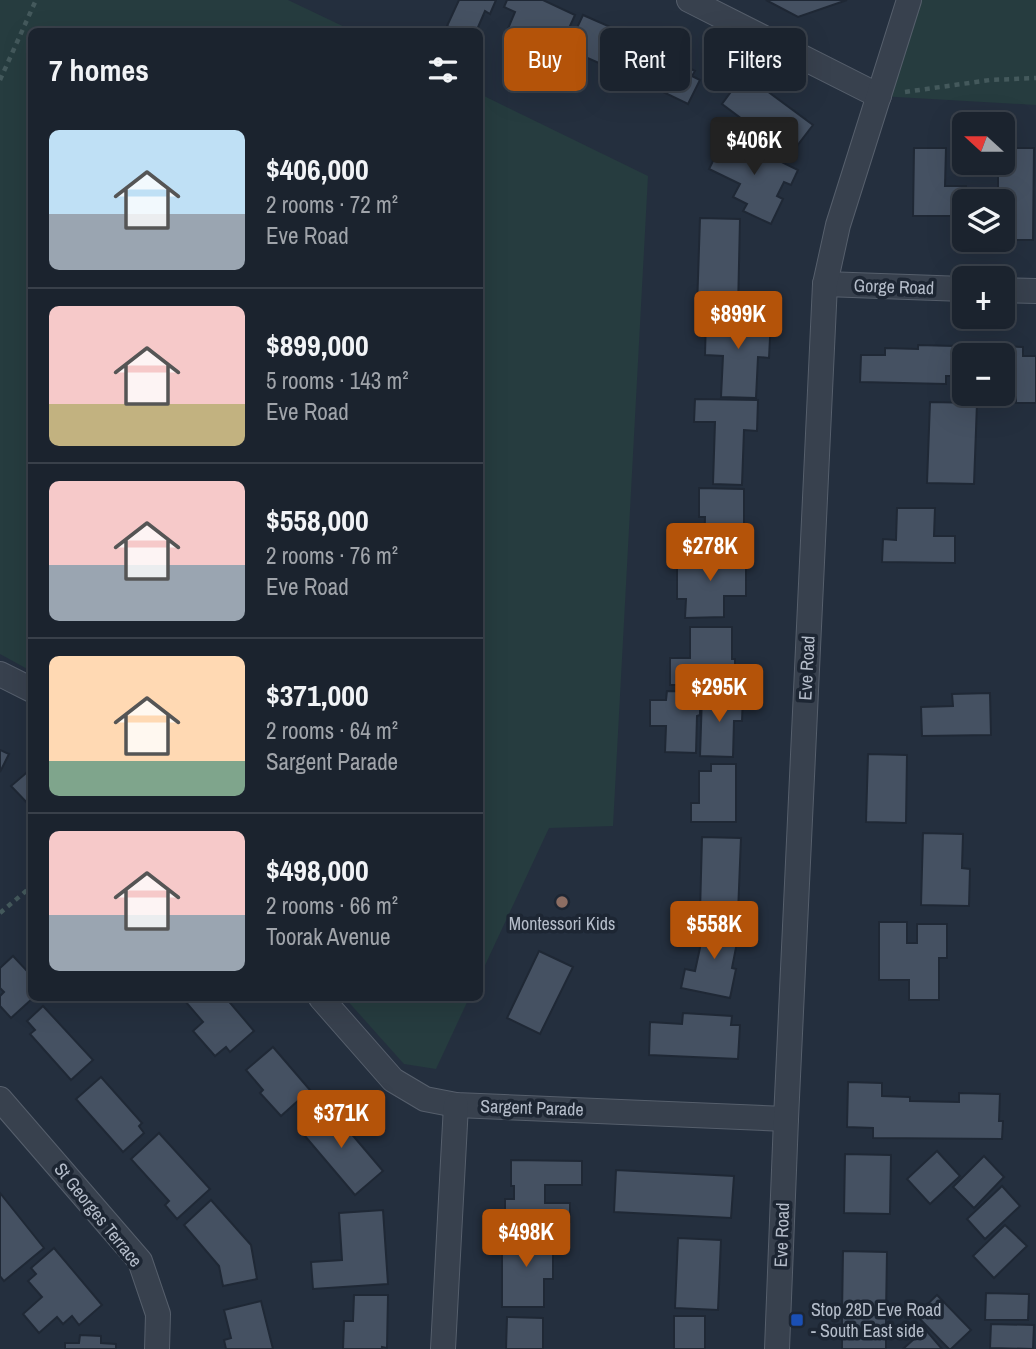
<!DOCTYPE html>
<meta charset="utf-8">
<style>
:root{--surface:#1b232e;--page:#282f3a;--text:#f1f3f6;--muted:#a0a4aa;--line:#39404a;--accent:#b45309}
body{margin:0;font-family:"Archivo Narrow",sans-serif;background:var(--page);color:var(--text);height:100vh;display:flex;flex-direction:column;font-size:26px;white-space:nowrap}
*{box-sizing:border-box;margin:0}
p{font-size:23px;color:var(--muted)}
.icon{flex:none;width:38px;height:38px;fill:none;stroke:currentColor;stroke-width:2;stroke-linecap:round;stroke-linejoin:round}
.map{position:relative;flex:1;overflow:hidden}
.panel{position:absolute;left:28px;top:28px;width:455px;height:973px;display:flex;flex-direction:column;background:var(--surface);border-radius:10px;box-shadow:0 7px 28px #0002,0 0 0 2px var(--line)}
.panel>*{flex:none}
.top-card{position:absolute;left:504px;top:28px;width:427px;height:63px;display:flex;gap:14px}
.needle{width:46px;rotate:291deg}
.buttons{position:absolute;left:952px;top:112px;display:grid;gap:14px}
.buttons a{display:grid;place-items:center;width:63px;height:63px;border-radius:10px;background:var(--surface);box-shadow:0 7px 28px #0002,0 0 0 2px var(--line);font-size:35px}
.price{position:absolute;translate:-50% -60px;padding:0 16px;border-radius:7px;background:var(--accent);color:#fff;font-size:23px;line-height:46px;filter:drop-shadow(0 2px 4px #0008)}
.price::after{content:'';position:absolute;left:50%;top:42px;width:21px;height:16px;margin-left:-10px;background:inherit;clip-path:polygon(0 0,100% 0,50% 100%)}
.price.active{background:#222;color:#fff}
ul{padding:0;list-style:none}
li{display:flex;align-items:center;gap:21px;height:175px;padding:0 21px}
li+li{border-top:2px solid var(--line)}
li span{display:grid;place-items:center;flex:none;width:196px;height:140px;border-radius:10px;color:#555}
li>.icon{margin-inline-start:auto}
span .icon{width:84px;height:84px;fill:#fffc;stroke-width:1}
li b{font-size:30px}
h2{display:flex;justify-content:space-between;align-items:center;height:84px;padding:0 21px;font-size:30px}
.tag{padding:0 24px;border-radius:10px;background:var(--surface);box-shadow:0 7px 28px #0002,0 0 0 2px var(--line);font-size:24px;line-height:63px}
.tag.active{background:var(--accent);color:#fff}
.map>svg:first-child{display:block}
.green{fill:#263c3f}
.building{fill:#455162;stroke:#1f2835;stroke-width:2}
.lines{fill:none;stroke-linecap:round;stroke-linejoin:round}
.street-casing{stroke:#565f6c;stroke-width:26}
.path{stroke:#44595c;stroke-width:4.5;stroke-dasharray:5 5;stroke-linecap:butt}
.street{stroke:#38414e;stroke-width:24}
.education-dot{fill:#8d6e63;stroke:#1d2633;stroke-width:2.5}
.transit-dot{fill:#1a4fb4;stroke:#1d2633;stroke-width:2.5}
.labels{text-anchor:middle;stroke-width:7;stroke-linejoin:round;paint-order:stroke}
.street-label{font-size:18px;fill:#b4bcc9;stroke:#1d2633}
.poi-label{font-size:18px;fill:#b4bcc9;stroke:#1d2633}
</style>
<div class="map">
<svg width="1036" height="1349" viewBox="0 0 1036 1349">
<rect width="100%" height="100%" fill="#242f3e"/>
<!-- green -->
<g class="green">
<polygon points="0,0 288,0 353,31 32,32 31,671 0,654"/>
<polygon points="922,0 1036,0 1036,105 879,96"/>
<polygon points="480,94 648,176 613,826 549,828 480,976"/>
<polygon points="345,998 469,998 436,1069 404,1064"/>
</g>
<!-- building -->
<g class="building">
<polygon points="459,0 496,0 490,14 485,11 476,32 459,32 447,26"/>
<polygon points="507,0 543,0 575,15 561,46 536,35 532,43 507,31 515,12 504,7"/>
<polygon points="766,0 847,0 798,17"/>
<polygon points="583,15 615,29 612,36 638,48 626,75 567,49"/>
<polygon points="646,47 695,71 692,76 700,80 688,104 632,77"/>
<polygon points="744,74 813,125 790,155 722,104"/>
<polygon points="726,135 798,170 791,185 784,182 777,196 783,199 771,224 743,211 747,204 733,197 740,184 709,169"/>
<polygon points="914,148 946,148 945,186 966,186 964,216 913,216"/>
<polygon points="1003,148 1034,148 1033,240 1003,240 1003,201 998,201 998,163 1003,163"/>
<polygon points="700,218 740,219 738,309 697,308"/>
<polygon points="706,316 771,318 769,358 758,357 756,398 721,397 723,356 705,355"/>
<polygon points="918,345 955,346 954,376 946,376 946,384 860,382 861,355 885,355 885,348 918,349"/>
<polygon points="996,346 1023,347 1023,356 1036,356 1036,403 1016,403 1016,383 1003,383 1003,355 996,355"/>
<polygon points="695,399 758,400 757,431 744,430 742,485 713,484 715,422 694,422"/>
<polygon points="930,402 977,403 974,484 927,483"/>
<polygon points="699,488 744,489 744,550 704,550 705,517 699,517"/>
<polygon points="897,508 935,508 934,536 955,536 955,563 882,562 883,539 896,540"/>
<polygon points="746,556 746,596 724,596 724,617 685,618 686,599 677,599 677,557"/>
<polygon points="690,627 732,627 732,659 735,659 735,667 740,667 739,685 670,685 670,658 690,658"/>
<polygon points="667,691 700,692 700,715 697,716 696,753 665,752 666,726 650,726 650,700 666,700"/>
<polygon points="990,693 991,735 922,736 921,707 953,706 952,694"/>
<polygon points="702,695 743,696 742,721 734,721 733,757 700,756"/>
<polygon points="0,750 9,754 0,772"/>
<polygon points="868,754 907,755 906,823 866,822"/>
<polygon points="711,764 736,764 736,822 691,822 691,803 699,803 699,771 711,771"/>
<polygon points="32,768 32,808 11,786"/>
<polygon points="923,833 963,834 962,868 970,869 969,906 921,905"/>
<polygon points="702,837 741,838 738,913 700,912"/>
<polygon points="706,920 740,927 732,968 736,969 730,998 681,988 685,969 695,971"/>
<polygon points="879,922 907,922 907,943 917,943 917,924 947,924 947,958 939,958 939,1000 909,1000 909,980 879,980"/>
<polygon points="539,951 573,967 540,1034 507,1018"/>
<polygon points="13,956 26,970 32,965 32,998 33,998 11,1018 0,1006 0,996 4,992 0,988 0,968"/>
<polygon points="188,998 226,998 254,1031 230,1052 226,1047 215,1056 193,1031 203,1022 185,1001"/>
<polygon points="43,1006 93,1060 71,1080 30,1034 35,1030 27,1021"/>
<polygon points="683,1013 732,1016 731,1025 740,1025 738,1059 649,1055 650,1022 682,1024"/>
<polygon points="273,1047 310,1090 281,1116 260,1093 263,1090 246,1070"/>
<polygon points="101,1077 142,1123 139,1126 144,1133 123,1152 76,1099"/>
<polygon points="848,1082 882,1083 882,1096 910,1097 910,1101 959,1102 959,1093 1000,1094 999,1121 1003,1121 1002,1139 873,1138 873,1128 847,1127"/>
<polygon points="327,1105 383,1171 355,1195 299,1129"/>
<polygon points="159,1133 210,1189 177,1219 165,1205 169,1201 131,1159"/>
<polygon points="937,1151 960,1176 930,1204 907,1179"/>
<polygon points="845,1154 891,1155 890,1214 844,1213"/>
<polygon points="984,1156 1004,1177 974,1208 953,1187"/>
<polygon points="511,1160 582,1161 582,1185 545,1185 545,1203 570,1203 570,1222 505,1221 505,1199 514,1199 514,1186 511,1186"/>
<polygon points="616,1170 734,1176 731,1218 614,1212"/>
<polygon points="1002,1186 1020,1206 985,1239 967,1219"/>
<polygon points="0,1193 44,1248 4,1281 0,1276"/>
<polygon points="211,1200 251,1245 257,1279 223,1286 219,1266 184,1225"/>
<polygon points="383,1210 388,1284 313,1289 311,1262 342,1260 339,1213"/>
<polygon points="1005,1225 1027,1246 994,1278 973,1256"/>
<polygon points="545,1233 545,1243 553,1243 553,1279 544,1279 544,1307 502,1307 502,1234"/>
<polygon points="678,1238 721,1240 718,1310 675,1308"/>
<polygon points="54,1248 102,1305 79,1325 72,1316 63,1324 57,1317 39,1333 23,1314 42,1297 28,1281 36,1274 31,1268"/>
<polygon points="843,1251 887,1252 886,1315 842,1314"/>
<polygon points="986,1293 1029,1294 1028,1320 985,1320"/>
<polygon points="354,1295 388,1295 387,1348 382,1347 382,1349 343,1349 344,1321 353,1321"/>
<polygon points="937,1295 971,1330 951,1349 949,1349 916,1315"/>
<polygon points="261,1301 273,1349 226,1349 224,1340 231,1338 224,1310"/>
<polygon points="842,1314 886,1315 886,1349 842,1349"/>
<rect x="674" y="1316" width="31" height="33"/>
<polygon points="507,1317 543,1318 543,1349 506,1349"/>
<polygon points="991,1324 1034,1325 1033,1349 990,1348"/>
<polygon points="925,1329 942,1349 903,1349"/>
<polygon points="80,1335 101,1336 101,1343 116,1344 116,1349 65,1349 65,1343 79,1343"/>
</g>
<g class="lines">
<!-- street casing -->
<g class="street-casing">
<g id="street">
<polyline points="689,0 879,96"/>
<polyline points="825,284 964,289"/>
<polyline points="1003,290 1036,291"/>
<polyline points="0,674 32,690"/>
<polyline points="321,998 393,1080 425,1099 456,1105 786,1119"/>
<polyline points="0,1099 140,1261 158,1314 157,1349"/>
<polyline points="443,1349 456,1105"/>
<polyline points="777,1349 786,1119 825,284 838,225 909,0"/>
</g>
</g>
<!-- path -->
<g class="path">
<polyline points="0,80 36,0"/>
<polyline points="905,92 990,80 1036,78"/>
<polyline points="0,913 32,886"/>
</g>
<!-- street -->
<use href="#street" class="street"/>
</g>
<!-- markers -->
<circle class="education-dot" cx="562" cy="902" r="7"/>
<rect class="transit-dot" x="790" y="1313" width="14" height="14" rx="3.5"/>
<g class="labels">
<!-- street labels -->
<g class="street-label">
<text transform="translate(894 287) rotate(2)" y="6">Gorge Road</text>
<text transform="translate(807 668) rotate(-87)" y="6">Eve Road</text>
<text transform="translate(532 1108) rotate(2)" y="6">Sargent Parade</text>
<text transform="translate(98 1215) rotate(51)" y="6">St Georges Terrace</text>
<text transform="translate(782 1235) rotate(-88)" y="6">Eve Road</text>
</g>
<!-- poi labels -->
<g class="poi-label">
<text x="562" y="930">Montessori Kids</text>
<text x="811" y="1316" text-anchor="start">Stop 28D Eve Road<tspan x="811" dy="21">- South East side</tspan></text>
</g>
</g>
</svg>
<div class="buttons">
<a><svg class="needle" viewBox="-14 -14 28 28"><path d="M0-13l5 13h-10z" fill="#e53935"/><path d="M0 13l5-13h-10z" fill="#a0a4aa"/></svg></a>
<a><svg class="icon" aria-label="layers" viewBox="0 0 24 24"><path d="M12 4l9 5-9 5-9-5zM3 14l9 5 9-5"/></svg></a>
<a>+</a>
<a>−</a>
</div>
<b class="price active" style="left:754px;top:177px">$406K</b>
<b class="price" style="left:738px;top:351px">$899K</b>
<b class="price" style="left:710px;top:583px">$278K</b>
<b class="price" style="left:719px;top:724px">$295K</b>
<b class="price" style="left:714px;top:961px">$558K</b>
<b class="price" style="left:341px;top:1150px">$371K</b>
<b class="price" style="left:526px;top:1269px">$498K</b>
<div class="top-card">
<a class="tag active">Buy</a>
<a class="tag">Rent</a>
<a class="tag">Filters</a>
</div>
<section class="panel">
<h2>7 homes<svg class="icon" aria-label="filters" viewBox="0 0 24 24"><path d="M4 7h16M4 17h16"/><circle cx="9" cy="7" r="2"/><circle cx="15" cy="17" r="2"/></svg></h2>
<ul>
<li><span style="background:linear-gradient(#bfe0f5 60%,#9aa5b1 0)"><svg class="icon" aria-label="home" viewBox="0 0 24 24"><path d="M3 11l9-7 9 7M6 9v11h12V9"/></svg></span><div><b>$406,000</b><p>2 rooms · 72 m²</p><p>Eve Road</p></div></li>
<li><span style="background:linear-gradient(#f6c9c9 70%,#c2b280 0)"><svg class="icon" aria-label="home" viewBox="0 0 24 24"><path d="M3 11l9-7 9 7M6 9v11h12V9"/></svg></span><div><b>$899,000</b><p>5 rooms · 143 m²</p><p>Eve Road</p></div></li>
<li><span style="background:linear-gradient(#f6c9c9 60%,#9aa5b1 0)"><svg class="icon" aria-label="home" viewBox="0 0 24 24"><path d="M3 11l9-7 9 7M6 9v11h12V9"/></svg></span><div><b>$558,000</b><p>2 rooms · 76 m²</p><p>Eve Road</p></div></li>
<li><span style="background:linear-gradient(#ffd9b3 75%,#7fa58c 0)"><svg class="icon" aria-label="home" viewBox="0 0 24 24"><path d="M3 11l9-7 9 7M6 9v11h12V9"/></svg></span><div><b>$371,000</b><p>2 rooms · 64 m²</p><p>Sargent Parade</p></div></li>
<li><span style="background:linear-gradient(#f6c9c9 60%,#9aa5b1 0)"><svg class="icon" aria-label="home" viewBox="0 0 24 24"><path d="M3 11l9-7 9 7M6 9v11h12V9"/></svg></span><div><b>$498,000</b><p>2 rooms · 66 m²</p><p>Toorak Avenue</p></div></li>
</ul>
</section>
</div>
